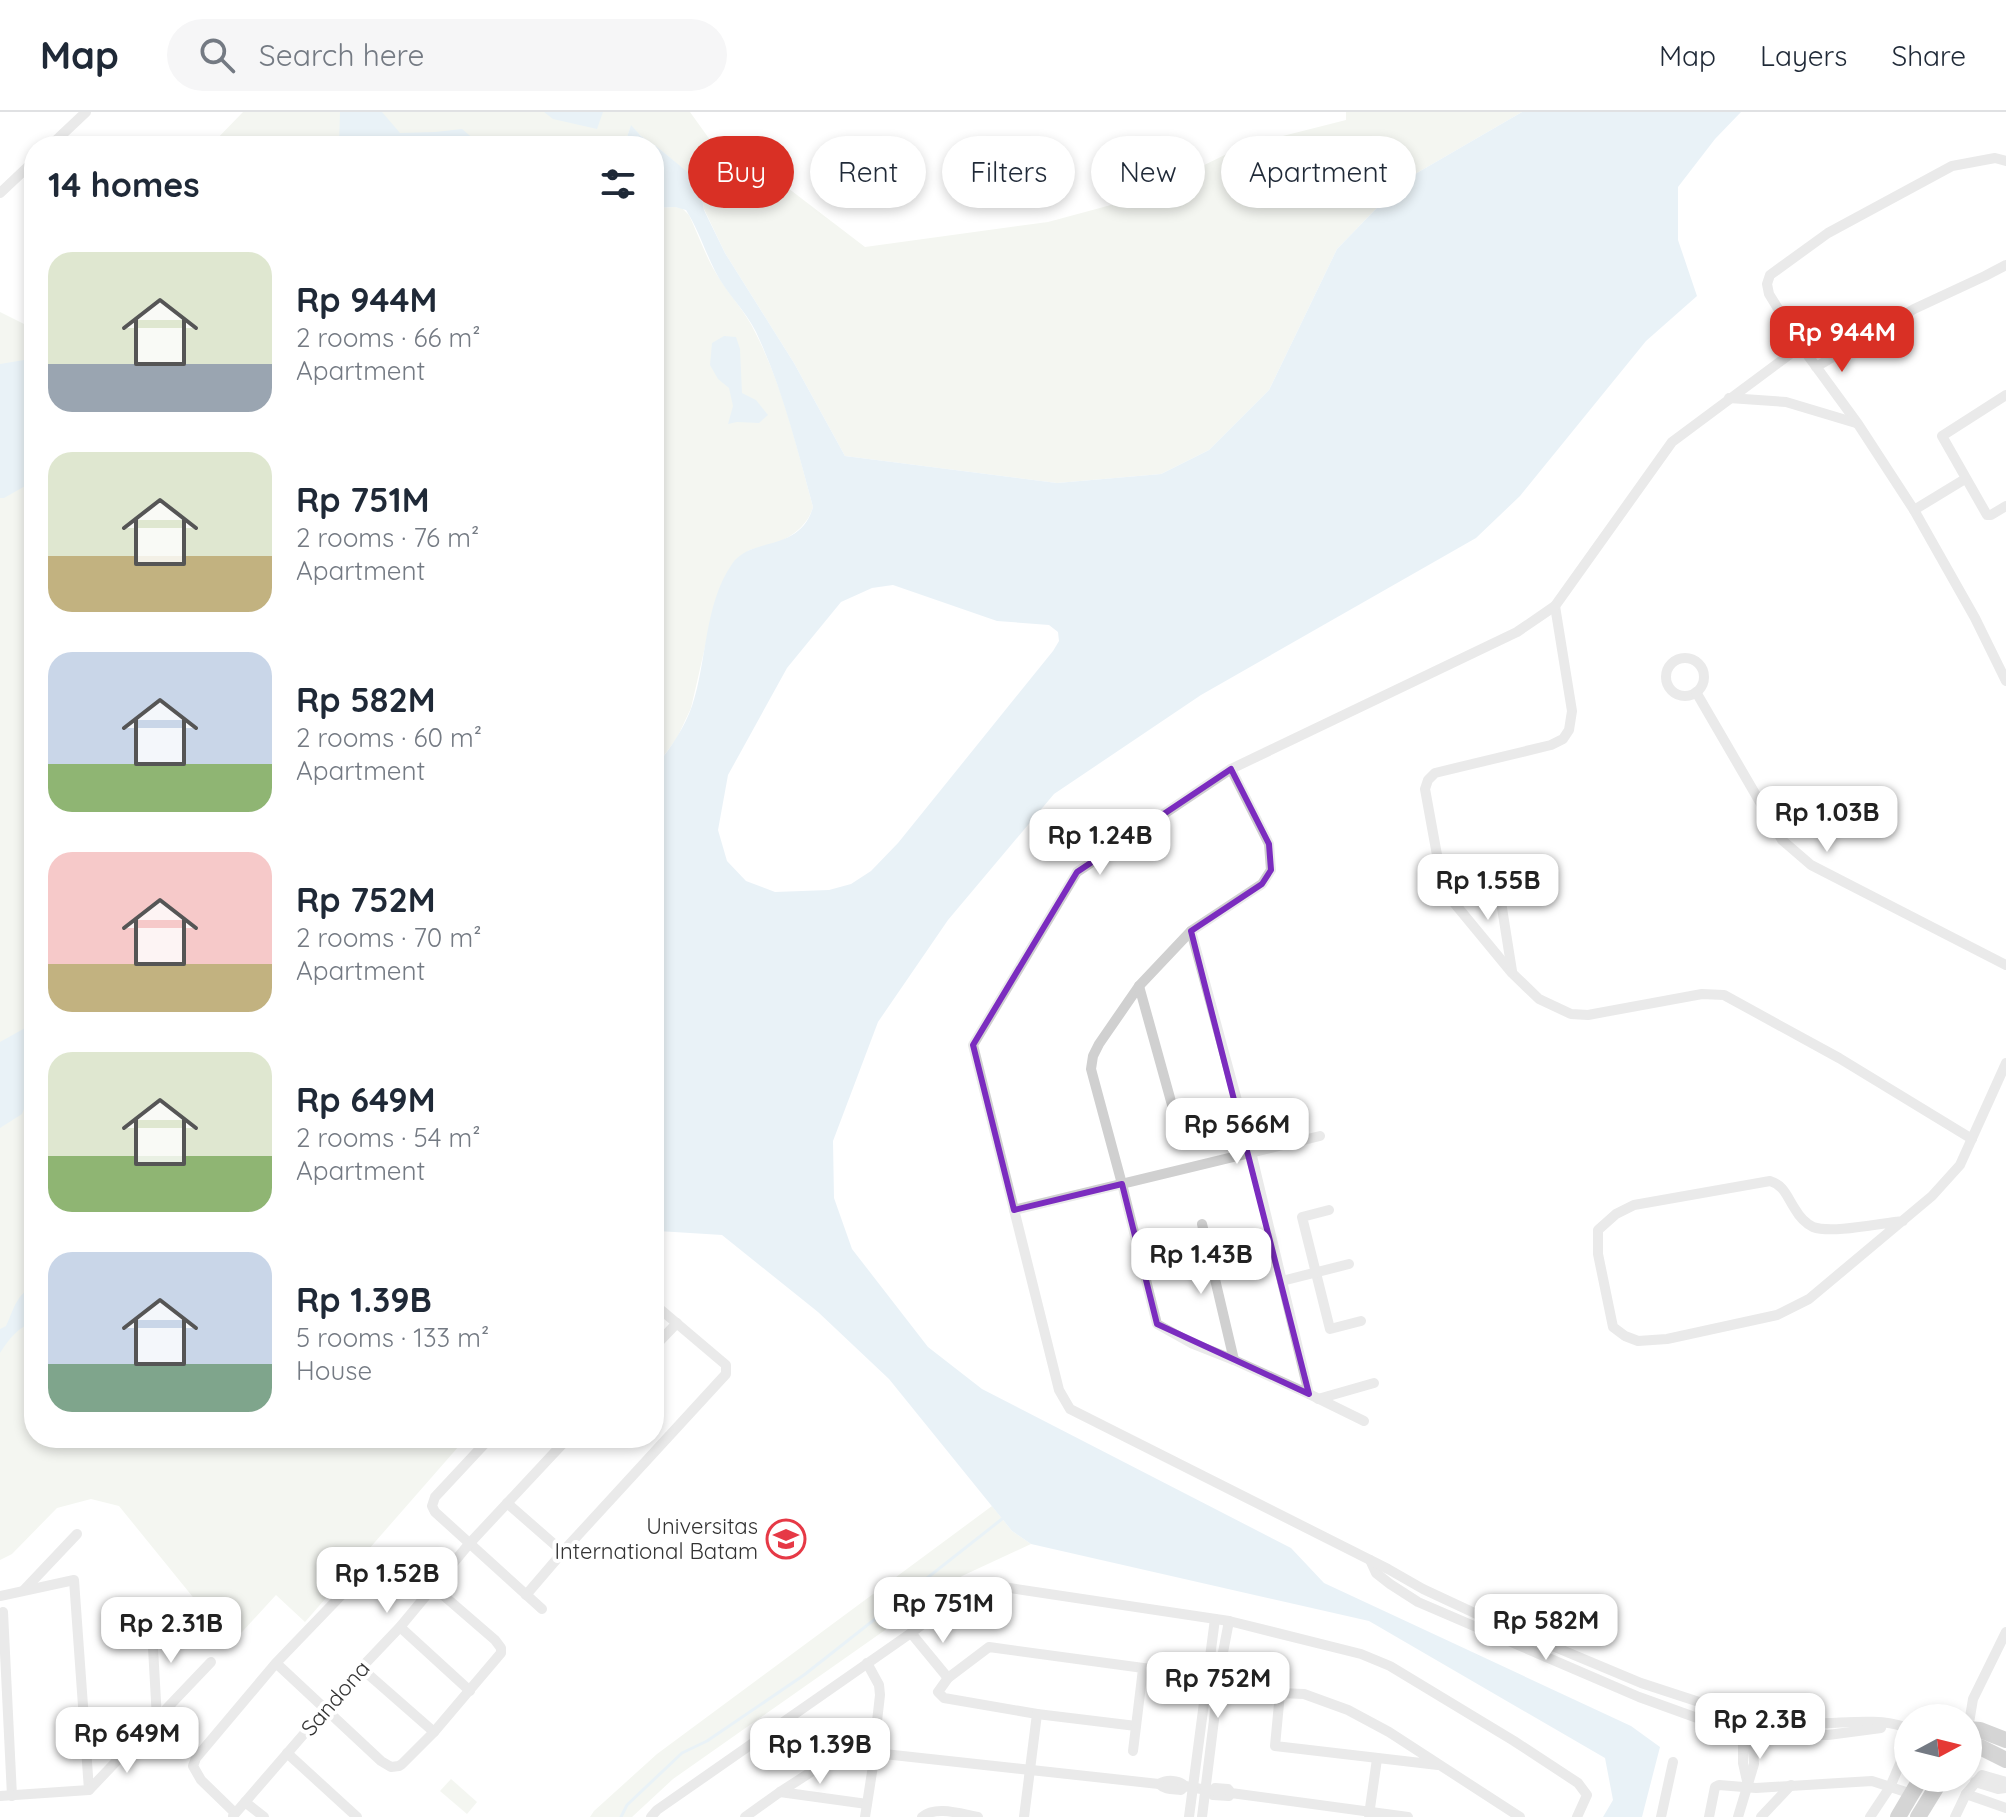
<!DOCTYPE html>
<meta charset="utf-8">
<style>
:root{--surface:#fff;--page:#f6f6f7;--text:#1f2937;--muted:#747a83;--line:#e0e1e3;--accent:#d93025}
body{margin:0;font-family:Quicksand,sans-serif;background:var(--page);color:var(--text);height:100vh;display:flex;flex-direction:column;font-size:30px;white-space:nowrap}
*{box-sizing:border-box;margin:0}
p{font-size:26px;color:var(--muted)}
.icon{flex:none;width:44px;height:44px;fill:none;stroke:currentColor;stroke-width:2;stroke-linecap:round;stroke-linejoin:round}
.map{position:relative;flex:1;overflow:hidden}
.panel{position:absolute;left:24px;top:24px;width:640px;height:1312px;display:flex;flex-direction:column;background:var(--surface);border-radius:32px;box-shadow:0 4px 12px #0003}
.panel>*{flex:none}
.banner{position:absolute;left:688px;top:24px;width:760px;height:72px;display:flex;gap:16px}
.needle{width:52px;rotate:83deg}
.buttons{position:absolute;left:1894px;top:1592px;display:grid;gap:16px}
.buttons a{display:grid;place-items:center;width:88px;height:88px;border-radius:50%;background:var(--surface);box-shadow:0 4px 12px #0003;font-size:40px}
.price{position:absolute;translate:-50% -68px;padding:0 18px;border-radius:16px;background:#fff;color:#222;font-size:26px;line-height:52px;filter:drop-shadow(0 2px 4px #0008)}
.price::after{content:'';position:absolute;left:50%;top:48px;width:24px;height:18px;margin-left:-12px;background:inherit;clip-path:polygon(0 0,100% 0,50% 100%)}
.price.current{background:var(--accent);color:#fff}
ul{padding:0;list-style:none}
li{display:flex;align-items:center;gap:24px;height:200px;padding:0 24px}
li span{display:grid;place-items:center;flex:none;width:224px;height:160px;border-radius:24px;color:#555}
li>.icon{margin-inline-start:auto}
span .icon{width:96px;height:96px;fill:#fffc;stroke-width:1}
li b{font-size:34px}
h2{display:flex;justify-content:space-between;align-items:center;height:96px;padding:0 24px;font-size:34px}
.chip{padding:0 28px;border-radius:36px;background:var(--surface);box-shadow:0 4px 12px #0003;font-size:28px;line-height:72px}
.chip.current{background:var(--accent);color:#fff}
header{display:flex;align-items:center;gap:48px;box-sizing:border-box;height:112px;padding:0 40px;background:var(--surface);border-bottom:2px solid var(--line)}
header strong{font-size:38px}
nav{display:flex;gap:44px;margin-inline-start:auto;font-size:28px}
.search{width:560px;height:72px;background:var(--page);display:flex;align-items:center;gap:20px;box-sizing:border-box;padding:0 28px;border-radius:44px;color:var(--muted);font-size:30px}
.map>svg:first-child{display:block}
.green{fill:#e6ecdf}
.water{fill:#cfe2ee;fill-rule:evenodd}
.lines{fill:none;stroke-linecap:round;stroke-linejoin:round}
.stream{stroke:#cfe2ee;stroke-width:3}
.minor{stroke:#d0d0d0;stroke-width:10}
.trunk{stroke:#a2a2a2;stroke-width:16}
.marked{fill:none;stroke:#7b2cbf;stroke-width:6;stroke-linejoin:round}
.labels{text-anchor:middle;stroke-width:8;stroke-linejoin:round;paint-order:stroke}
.poi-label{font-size:22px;fill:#333;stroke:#fff;text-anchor:end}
.street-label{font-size:22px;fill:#333;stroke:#fff}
</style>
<header>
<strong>Map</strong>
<div class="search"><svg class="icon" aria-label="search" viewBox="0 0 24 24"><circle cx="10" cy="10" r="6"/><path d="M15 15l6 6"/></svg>Search here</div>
<nav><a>Map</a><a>Layers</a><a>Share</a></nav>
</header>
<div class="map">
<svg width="2006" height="1705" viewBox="0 0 2006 1705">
<rect width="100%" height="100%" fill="#fff"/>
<!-- green -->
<g class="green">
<polygon points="243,0 690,0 733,60 759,54 865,135 1048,110 1137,86 1243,34 1346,8 1346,0 1522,0 1403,69 1337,137 1269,278 1209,338 1161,362 1057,371 845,344 794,251 725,141 704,97 700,74 696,68 656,34 641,24 631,14 624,34 210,34"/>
<path d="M675,95L682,96L689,103C699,124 707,149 721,169C732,186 746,201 755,220C783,274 797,336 813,395C807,416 787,429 766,434C761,436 752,436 748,439C738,445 720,476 716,487L691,596L677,626L654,657V96Z"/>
<polygon points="0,200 34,217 34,1326 466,1326 305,1510 276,1483 231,1532 119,1394 91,1387 57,1396 12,1442 0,1448"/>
<polygon points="992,1394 1012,1419 1031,1432 962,1464 673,1667 632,1705 590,1705 594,1699 657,1642"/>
<polygon points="451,1667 477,1690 467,1702 440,1679"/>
</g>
<!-- water -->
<g class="water">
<polygon points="340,0 382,0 400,21 435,20 462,17 482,34 339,34"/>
<polygon points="544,0 603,0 597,17 553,7"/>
<path d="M1522,0H1741L1715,27L1678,75V128L1697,184L1646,229L1520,384L1476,426L1201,583L1054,682L948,808L878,910L833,1029L834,1086L852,1137L928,1235L982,1277L1291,1436L1324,1471L1631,1614L1660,1635L1642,1705H1603L1613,1688L1605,1646L1369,1509L1031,1432L1012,1419L889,1267L818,1200L722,1123L658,1119L654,1122V657C669,638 684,617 692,594C707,550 704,492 732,452C751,424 800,441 813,395C797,336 782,275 756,220C745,198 726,181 715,159C705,139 698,117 686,98L675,95L654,96V34H624L631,13L641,24L656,34L696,67L700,74L704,98L725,141L794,251L845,344L1057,371L1161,362L1209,338L1269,278L1337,137L1403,69ZM893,473L997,509L1049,513L1058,520L1059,529L1053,539L898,731L871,759L851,772L829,778L775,780L746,769L727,749L718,718L728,663L787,556L841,490L872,476Z"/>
<polygon points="724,224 736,225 740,237 742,281 756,288 768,303 759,311 737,310 728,312 733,294 729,276 718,267 710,253 712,231"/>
<polygon points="24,248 34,250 34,369 4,386 0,386 0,252"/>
<polygon points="34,911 34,971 22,1002 0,1016 0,930"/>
<path d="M33,1157L34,1210C18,1215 9,1227 0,1241V1217L6,1214C10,1206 13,1195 18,1188C27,1174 33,1179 33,1157Z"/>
</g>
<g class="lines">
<!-- stream -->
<polyline class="stream" points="621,1705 627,1693 682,1641 707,1629 804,1563 1002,1407"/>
<!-- minor -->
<g class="minor">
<polyline points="50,34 86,0"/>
<polyline points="2006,49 1995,46 1952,54 1828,121 1770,163 1767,172 1769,182 1801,234 1858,312 1914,398 1975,506 2006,569"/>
<polyline points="0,81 34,49"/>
<polyline points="1816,255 1914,197 1985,164 2006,153"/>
<polyline points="2006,283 1942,324 1987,403 1991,403 2006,394"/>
<polyline points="1729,286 1786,290 1856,311"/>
<polyline points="1914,398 1965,367"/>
<polyline points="1555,494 1572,599 1569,618 1563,627 1551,633 1435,661 1428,668 1425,677 1443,776 1446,781 1512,861 1539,887 1571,902 1588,903 1702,882 1724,883 1839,946 1972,1027"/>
<circle cx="1685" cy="565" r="19"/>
<polyline points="1696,580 1782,728 1811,753 2006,853"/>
<polyline points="1231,657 1269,732 1271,758 1262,772 1191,819 1139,874 1099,932 1093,944 1091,957 1122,1072 1157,1212 1191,1231 1234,1248 1309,1282 1364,1309"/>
<polyline points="1446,781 1489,775 1499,777 1512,859"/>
<polyline points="1191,819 1251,1040 1309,1282"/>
<polyline points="1139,874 1172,993"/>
<polyline points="1014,1098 1320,1024"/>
<polyline points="1329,1098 1302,1105 1330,1217 1361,1209"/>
<path d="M1903,1109C1881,1111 1832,1122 1813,1115C1805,1111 1799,1104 1795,1097C1787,1085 1784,1073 1770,1069L1634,1093L1616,1102L1598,1118V1142L1613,1215L1625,1224L1638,1229L1667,1227L1777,1203L1809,1187L1932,1084L1960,1053L2006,951"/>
<polyline points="1202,1112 1234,1248"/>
<polyline points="1282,1169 1349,1152"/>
<polyline points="654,1235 677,1211"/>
<polyline points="1318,1287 1374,1271"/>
<polyline points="490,1326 435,1385 432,1394 435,1400 542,1497"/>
<polyline points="507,1391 563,1440"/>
<polyline points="1370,1448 1376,1461 1390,1472 1418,1490 1639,1585 1700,1607 1737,1615"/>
<polyline points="24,1478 77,1422"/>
<polyline points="526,1483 568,1434 726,1262 726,1253 654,1192"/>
<polyline points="0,1484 74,1468 89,1678"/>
<polyline points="3,1500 12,1684"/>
<polyline points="151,1500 157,1607"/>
<polyline points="400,1515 470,1579"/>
<polyline points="911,1521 948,1566"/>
<polyline points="361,1556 434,1620"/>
<circle cx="1748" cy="1614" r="12"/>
<polyline points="1742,1604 1641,1571 1483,1505 1423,1477 1388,1457 1070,1297 1059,1278 973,933 1077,760 1231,657 1517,520 1555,494 1672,330 1801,234"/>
<path d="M1759,1609C1783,1610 1806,1612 1829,1611C1854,1610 1882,1607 1905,1615L1908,1620"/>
<polyline points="1136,1614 1037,1602 944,1586 938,1580 948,1566 989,1535 1158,1558"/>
<polyline points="1968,1617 1973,1587 2006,1520"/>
<polyline points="1758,1621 1828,1623 1881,1616"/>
<polyline points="1743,1625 1743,1651 1747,1669"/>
<polyline points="1133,1639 1143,1557"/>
<polyline points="287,1641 357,1705"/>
<path d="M875,1641L1159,1672C1167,1667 1179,1668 1185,1674L1212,1679L1213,1683L1229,1684L1231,1681"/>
<polyline points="1438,1653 1275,1634 1280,1581 1304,1582 1348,1598 1389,1620 1520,1705"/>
<polyline points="1975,1670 1998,1677 2006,1676"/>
<path d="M1159,1672C1165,1678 1173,1677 1181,1678L1185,1674"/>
<polyline points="1212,1679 1215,1676 1228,1677 1231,1681 1408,1705"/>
<polyline points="780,1680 867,1692"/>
<polyline points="1966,1682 2006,1696"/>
<polyline points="0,1684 89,1678 211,1550"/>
<polyline points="245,1690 264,1705"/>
<polyline points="235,1701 201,1668 193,1654 196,1646 276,1551 380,1443 388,1440 399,1445 495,1528 501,1536 501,1541 434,1620 402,1652 399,1654 391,1655 381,1649 276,1551"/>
<polyline points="1369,1703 1377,1647"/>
<polyline points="233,1704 361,1556 400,1515 469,1432 568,1326"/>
<polyline points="651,1705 657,1698 911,1521 967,1478 983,1472 1229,1509 1361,1542 1390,1554 1514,1629 1578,1671 1587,1683 1577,1705"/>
<polyline points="745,1705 780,1680 876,1618"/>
<polyline points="865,1705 875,1641 876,1618 880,1583 879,1573 867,1551"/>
<path d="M922,1705C936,1693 961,1702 978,1705"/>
<polyline points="1024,1705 1037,1602"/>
<polyline points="1189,1705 1215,1507"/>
<polyline points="1202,1705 1221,1551 1229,1509"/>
<polyline points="1661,1705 1673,1650"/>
<polyline points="1709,1705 1715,1675 1719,1673 1756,1676 1872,1669 1912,1682"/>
<polyline points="1738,1705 1754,1652 1752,1626"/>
<polyline points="1761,1705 1791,1673"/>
<polyline points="1870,1705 1890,1675 1908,1633"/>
<polyline points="1955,1705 1966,1682 1982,1663 2006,1670"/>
</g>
<!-- trunk -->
<g class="trunk">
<polyline points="1968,1617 1980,1618 2006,1628"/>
<polyline points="1968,1635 1980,1635 2006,1648"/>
<polyline points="1898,1705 1921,1666"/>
<polyline points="1918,1705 1942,1666"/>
</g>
</g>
<!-- marked area -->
<path d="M0 0H2006V1705H0ZM1231,657L1269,732L1271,758L1262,772L1191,819L1309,1282L1157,1212L1122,1072L1014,1098L973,933L1077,760Z" fill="#fff" fill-opacity=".55" fill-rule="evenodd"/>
<path class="marked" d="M1231,657L1269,732L1271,758L1262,772L1191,819L1309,1282L1157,1212L1122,1072L1014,1098L973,933L1077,760Z"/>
<!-- icons -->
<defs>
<g id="university-ring" transform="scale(2)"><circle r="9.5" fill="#fff" stroke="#e63946" stroke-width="1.5"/><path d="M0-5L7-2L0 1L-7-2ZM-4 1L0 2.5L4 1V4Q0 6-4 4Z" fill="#e63946"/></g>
</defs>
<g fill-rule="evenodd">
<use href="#university-ring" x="786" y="1427"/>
</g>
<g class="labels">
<!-- poi labels -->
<g class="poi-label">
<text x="758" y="1422">Universitas<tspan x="758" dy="25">International Batam</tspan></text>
</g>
<!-- street labels -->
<g class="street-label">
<text transform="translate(335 1586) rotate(-49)" y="8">Sandona</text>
</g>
</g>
</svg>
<div class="buttons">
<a><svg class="needle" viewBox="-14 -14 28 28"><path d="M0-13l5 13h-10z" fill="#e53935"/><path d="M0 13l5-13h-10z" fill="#747a83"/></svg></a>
</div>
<b class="price current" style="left:1842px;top:262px">Rp 944M</b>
<b class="price" style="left:1827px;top:742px">Rp 1.03B</b>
<b class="price" style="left:1100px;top:765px">Rp 1.24B</b>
<b class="price" style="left:1488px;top:810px">Rp 1.55B</b>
<b class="price" style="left:1237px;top:1054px">Rp 566M</b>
<b class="price" style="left:1201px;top:1184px">Rp 1.43B</b>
<b class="price" style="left:387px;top:1503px">Rp 1.52B</b>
<b class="price" style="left:943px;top:1533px">Rp 751M</b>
<b class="price" style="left:1546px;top:1550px">Rp 582M</b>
<b class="price" style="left:171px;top:1553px">Rp 2.31B</b>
<b class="price" style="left:1218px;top:1608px">Rp 752M</b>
<b class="price" style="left:1760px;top:1649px">Rp 2.3B</b>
<b class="price" style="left:127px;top:1663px">Rp 649M</b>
<b class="price" style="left:820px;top:1674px">Rp 1.39B</b>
<div class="banner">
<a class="chip current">Buy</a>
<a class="chip">Rent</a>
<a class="chip">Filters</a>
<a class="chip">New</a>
<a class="chip">Apartment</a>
</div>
<section class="panel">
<h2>14 homes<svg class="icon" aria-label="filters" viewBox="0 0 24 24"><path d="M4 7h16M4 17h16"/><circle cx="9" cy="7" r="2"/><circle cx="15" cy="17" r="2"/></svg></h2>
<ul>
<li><span style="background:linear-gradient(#dfe7d0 70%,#9aa5b1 0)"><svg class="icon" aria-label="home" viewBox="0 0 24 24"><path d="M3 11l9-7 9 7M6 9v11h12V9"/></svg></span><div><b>Rp 944M</b><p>2 rooms · 66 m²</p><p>Apartment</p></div></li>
<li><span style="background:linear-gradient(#dfe7d0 65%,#c2b280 0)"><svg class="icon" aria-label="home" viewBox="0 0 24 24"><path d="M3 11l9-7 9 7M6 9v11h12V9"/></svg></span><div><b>Rp 751M</b><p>2 rooms · 76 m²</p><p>Apartment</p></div></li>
<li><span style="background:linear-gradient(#c9d6e8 70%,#8fb573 0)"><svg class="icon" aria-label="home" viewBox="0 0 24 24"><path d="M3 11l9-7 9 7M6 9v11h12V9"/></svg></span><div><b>Rp 582M</b><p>2 rooms · 60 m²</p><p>Apartment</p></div></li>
<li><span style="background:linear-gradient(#f6c9c9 70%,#c2b280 0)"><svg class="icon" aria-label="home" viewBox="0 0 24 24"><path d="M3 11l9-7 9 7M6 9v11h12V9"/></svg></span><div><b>Rp 752M</b><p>2 rooms · 70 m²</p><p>Apartment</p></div></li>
<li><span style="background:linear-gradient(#dfe7d0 65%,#8fb573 0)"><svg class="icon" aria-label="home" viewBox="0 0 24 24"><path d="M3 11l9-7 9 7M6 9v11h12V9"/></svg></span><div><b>Rp 649M</b><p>2 rooms · 54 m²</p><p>Apartment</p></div></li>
<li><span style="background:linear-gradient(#c9d6e8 70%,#7fa58c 0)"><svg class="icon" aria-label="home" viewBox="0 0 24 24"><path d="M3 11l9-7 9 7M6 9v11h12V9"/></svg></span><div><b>Rp 1.39B</b><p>5 rooms · 133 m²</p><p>House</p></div></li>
</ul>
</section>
</div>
